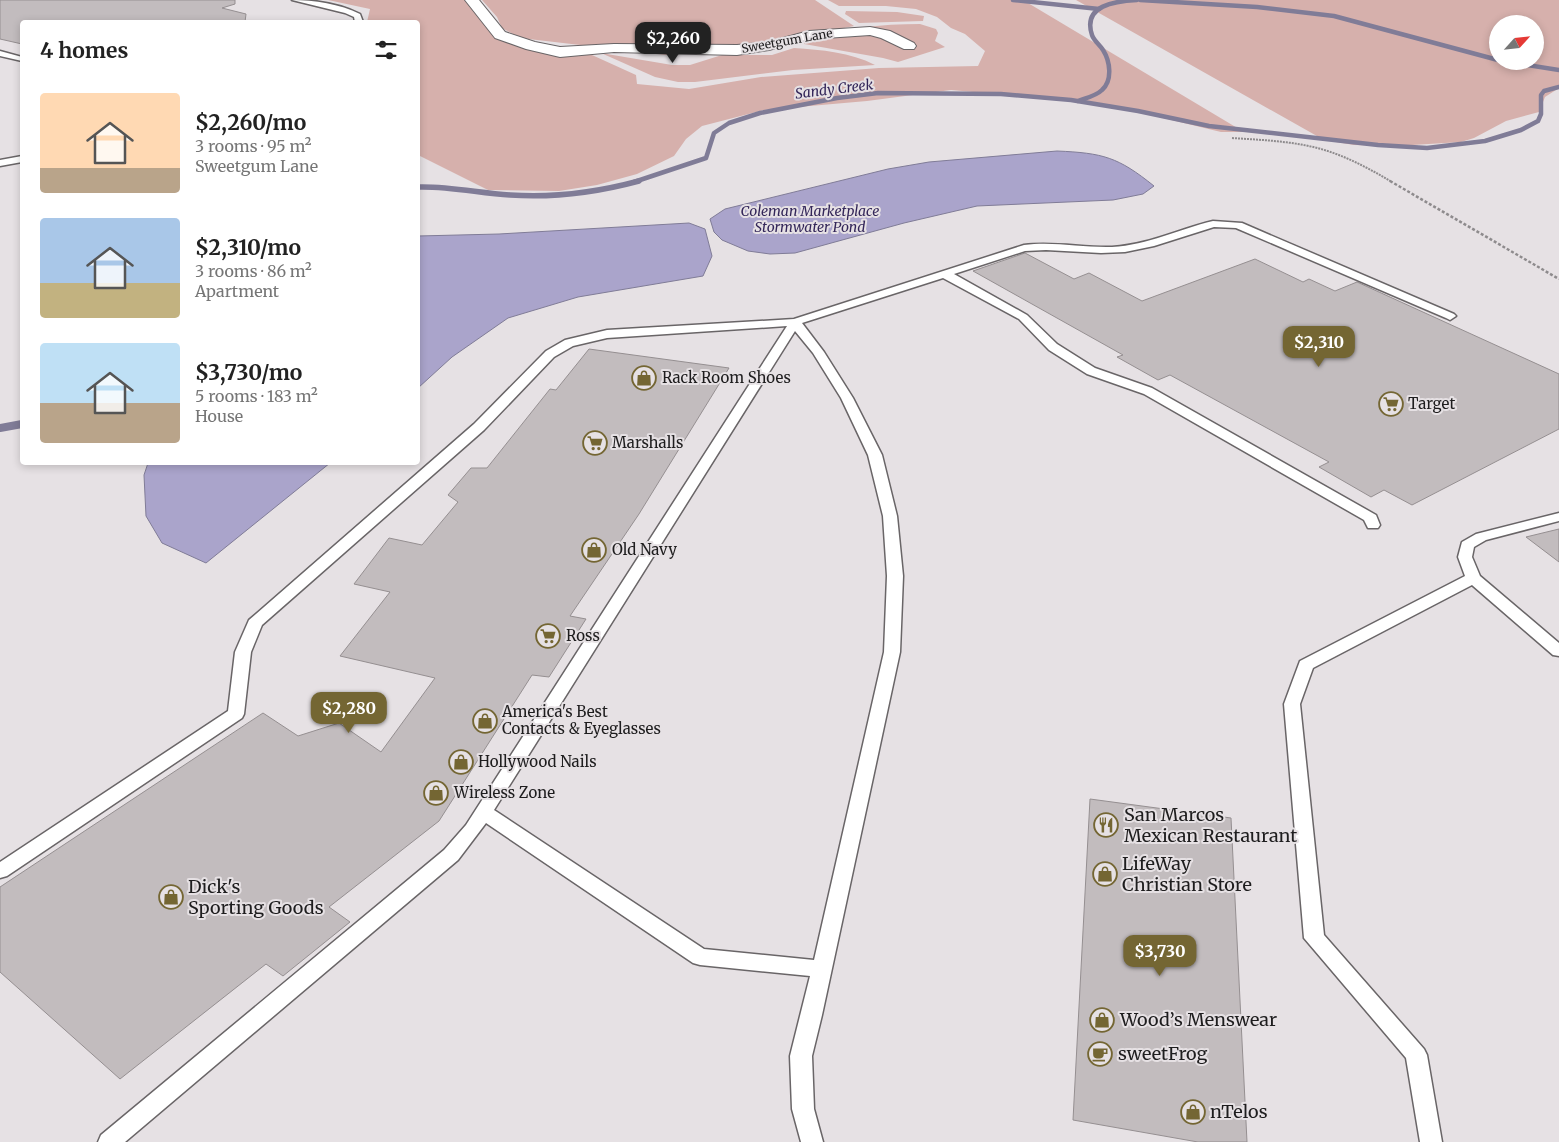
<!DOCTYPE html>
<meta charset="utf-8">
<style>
:root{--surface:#fff;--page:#f2f2f2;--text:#222;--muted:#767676;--accent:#746633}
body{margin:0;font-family:Merriweather,serif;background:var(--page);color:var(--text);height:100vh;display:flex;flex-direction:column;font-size:19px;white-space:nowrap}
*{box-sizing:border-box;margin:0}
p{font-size:16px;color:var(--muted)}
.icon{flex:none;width:28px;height:28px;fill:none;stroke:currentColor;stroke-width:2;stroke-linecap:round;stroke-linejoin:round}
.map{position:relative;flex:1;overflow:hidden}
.details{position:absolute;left:20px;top:20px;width:400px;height:445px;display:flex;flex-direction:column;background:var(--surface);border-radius:5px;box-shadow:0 2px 8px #0003}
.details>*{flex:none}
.needle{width:32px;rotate:63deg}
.tools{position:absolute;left:1489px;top:15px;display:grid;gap:10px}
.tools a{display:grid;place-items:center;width:55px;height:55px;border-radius:50%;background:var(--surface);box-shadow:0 2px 8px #0003;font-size:25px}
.price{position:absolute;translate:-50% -42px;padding:0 11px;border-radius:10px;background:var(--accent);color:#fff;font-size:16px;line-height:32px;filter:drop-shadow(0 1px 2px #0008)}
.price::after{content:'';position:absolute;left:50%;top:30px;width:15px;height:11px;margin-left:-8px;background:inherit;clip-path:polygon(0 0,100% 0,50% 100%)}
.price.selected{background:#222;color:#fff}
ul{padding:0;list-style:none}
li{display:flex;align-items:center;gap:15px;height:125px;padding:0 20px}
li span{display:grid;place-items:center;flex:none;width:140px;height:100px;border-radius:5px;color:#555}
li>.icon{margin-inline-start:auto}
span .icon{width:60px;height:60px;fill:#fffc;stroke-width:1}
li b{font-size:21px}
h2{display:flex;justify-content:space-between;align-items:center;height:60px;padding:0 20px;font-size:21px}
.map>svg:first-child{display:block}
.green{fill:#d6b0ac;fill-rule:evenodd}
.water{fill:#aaa4cb;stroke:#807c97}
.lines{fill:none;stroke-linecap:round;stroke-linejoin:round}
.stream-far2{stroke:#807c97;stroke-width:4.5}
.stream-far1{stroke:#807c97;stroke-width:5.5}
.stream{stroke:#807c97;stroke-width:8}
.building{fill:#c2bcbe;stroke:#958f91}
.service-casing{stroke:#696567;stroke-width:3}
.minor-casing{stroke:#696567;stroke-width:2}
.path-far1{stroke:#8e8b8d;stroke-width:2;stroke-dasharray:2 1;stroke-linecap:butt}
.path{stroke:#8e8b8d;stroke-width:2.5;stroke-dasharray:3 2;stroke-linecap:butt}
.service{fill:#fff;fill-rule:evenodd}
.minor{fill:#fff;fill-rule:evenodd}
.labels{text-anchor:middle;stroke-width:4;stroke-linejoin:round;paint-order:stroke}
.far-street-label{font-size:12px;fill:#1e1d1e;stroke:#e6e1e4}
.far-water-label{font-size:14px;font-style:italic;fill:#332659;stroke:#e6e1e4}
.poi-label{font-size:15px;fill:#1e1d1e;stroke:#e6e1e4;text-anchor:start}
.near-poi-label{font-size:18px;fill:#1e1d1e;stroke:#e6e1e4;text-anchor:start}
</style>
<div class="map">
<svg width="1559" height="1142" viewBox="0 0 1559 1142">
<rect width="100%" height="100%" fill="#e6e1e4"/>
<!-- green -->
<g class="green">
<polygon points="328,0 466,0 503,41 523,46 564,48 592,55 636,75 637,84 689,89 761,77 879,68 978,66 985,51 965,34 951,28 937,17 916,9 886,6 839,6 828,0 1023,0 1244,132 1221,132 1105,104 951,90 867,101 764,110 702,126 686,139 674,156 637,174 597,185 559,191 488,190 418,155 418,22 367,22 370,9"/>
<polygon points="482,0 815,0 854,26 733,50 666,55 520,38 502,28 497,17"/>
<path d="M1076,0H1559V88L1545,97L1539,112L1506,121L1474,138L1461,142L1396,146L1354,145L1324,140ZM1498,24H1535V61H1498Z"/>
<polygon points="846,11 897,12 924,16 923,21 859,23 845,14"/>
<path d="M920,24L936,29L938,33L935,41L945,47L898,62L883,58L804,44V42C840,28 882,24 920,24Z"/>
<path d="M794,48C822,50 850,52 875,65L793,70L695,82H678L655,77L601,53L672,65H690L722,55H772Z"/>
</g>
<!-- water -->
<g class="water">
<path d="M1057,151C1103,153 1118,157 1154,186L1143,194L1113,200L977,206L904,223L795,253L770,254L748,251L722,240L714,232L710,219L725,209L888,169L929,162Z"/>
<polygon points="689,223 705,229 712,256 703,276 578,297 508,318 452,357 418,388 418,236 499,234"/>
<polygon points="148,463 148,462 330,463 206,563 162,543 146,516 144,475"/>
</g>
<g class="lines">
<!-- stream-far2 -->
<g class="stream-far2">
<polyline points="1013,0 1099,9"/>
<polyline points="1140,0 1257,7 1334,16 1498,60"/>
<polyline points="1502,61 1559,70"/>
<path d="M1078,101C1086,98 1096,96 1102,90C1113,80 1110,61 1103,50C1100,45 1094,41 1092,35C1082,5 1116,1 1137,0"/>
<polyline points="634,182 706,158 714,133 729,123 760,113 837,98 878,93 1001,94 1071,100 1138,111 1209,126 1378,145 1427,148 1485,141 1521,130 1538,121 1541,114 1541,95 1544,91 1559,87"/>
</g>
<!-- stream-far1 -->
<path class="stream-far1" d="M418,187C449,186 479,193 510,195C553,198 598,192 639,181"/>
<!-- stream -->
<polyline class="stream" points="0,428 22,424"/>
</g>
<!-- building -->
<g class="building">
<polygon points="0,0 235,0 235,4 222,8 246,14 245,22 22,22 22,44 0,39"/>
<polygon points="1025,253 1074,279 1089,273 1142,301 1255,259 1303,282 1309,279 1335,291 1357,282 1559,374 1559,429 1412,505 1384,490 1371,497 1319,467 1329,462 1170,375 1158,380 1117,357 1123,355 973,271"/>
<polygon points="589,349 729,368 639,514 570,616 586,619 549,677 532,675 439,821 329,907 350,922 283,976 266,964 120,1079 0,972 0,887 263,713 298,736 339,723 381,752 435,678 340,656 390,592 354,584 389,538 422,545 458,502 448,495 471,468 487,468 550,389 556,390"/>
<polygon points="1559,529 1559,562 1526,537"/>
<polygon points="1090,799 1231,818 1247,1142 1198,1142 1073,1120"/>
</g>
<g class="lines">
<!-- service casing -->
<g class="service-casing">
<g id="service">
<path d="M292,0C314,0 340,4 360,14L363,22H355L354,17L345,13Z"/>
<polygon points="0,51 22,57 22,61 0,56"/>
<polygon points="22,156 22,162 0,166 0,160"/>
<path d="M1213,221L1242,223L1454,314L1456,316L1450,320L1446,318L1236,228L1214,227L1154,246L1125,252L1101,253L1046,250L1025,251L954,274L1027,315L1057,344L1095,368L1152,388L1376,515L1380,525L1378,528H1368L1364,520L1144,394L1087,374L1049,350L1019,319L943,278L802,323L824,352L853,398L882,455L897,516L903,576L900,652L822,1015L812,1056L814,1109L823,1142H801L792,1109L790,1056L810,976L700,965L693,963L486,823L458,860L125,1142H98L101,1135L444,850L466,825L787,326L607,338L573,346L554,357L484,430L262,625L251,652L244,714L242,718L7,876L0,878V862L228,711L235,652L249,620L474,424L546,351L565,340L607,330L794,319L1024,245C1054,241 1083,248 1112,247C1148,245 1179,229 1213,221ZM795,331L813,353L841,398L868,455L883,516L887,576L884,652L814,960L704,949L494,810Z"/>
<polygon points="1559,513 1559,521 1486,540 1474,547 1472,557 1480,576 1559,643 1559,656 1553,655 1472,585 1313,668 1300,704 1324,935 1424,1049 1427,1055 1442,1142 1420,1142 1406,1058 1304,938 1284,704 1300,661 1465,576 1458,557 1462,542 1476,534"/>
</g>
</g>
<!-- minor casing -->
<g class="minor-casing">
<polygon id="minor" points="465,0 479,0 505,32 535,42 560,47 614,44 737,45 768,42 809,31 870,27 890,31 914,43 916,46 914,49 904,49 881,38 870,35 810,39 769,50 737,55 614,52 560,57 526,49 495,38"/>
</g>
<!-- path-far1 -->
<path class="path-far1" d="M1232,138C1262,140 1292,141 1321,149C1346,156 1370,169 1392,182"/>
<!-- path -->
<polyline class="path" points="1390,181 1559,279"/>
<!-- service -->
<use href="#service" class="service"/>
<!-- minor -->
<use href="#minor" class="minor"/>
</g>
<!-- icons -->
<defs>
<g id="shop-ring" transform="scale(1.25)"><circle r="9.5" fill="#e6e1e4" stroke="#746633" stroke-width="1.5"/><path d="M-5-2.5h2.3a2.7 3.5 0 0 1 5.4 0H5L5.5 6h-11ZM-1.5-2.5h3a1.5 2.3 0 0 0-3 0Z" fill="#746633"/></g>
<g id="supermarket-ring" transform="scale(1.25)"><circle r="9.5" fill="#e6e1e4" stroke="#746633" stroke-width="1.5"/><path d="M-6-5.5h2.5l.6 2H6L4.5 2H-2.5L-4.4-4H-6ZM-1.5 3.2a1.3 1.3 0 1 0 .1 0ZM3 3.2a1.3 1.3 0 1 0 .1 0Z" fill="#746633"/></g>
<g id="restaurant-ring" transform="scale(1.25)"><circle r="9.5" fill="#e6e1e4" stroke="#746633" stroke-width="1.5"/><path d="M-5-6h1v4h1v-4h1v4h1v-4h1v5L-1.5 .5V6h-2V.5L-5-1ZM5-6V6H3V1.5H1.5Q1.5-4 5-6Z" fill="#746633"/></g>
<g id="cafe-ring" transform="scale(1.25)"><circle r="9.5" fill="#e6e1e4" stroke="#746633" stroke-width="1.5"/><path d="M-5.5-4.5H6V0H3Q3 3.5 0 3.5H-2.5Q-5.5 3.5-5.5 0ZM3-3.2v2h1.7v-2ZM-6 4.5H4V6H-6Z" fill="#746633"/></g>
</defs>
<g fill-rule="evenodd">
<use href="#shop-ring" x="644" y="378"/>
<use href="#supermarket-ring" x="1391" y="404"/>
<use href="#supermarket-ring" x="595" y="443"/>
<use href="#shop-ring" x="594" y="550"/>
<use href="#supermarket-ring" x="548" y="636"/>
<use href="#shop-ring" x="485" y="721"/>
<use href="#shop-ring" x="461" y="762"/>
<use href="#shop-ring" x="436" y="793"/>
<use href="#restaurant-ring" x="1106" y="825"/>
<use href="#shop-ring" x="1105" y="874"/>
<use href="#shop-ring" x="171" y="897"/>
<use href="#shop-ring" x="1102" y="1020"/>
<use href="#cafe-ring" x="1100" y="1054"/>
<use href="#shop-ring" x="1193" y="1112"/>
</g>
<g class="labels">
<!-- far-street labels -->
<g class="far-street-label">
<text transform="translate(787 41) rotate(-10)" y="4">Sweetgum Lane</text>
</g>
<!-- far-water labels -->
<g class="far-water-label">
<text transform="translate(834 89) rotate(-7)" y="5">Sandy Creek</text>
<text x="810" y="216">Coleman Marketplace<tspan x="810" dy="16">Stormwater Pond</tspan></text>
</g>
<!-- poi labels -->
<g class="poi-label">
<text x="662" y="383">Rack Room Shoes</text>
<text x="1408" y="409">Target</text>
<text x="612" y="448">Marshalls</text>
<text x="612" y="555">Old Navy</text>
<text x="566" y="641">Ross</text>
<text x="502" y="717">America's Best<tspan x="502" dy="17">Contacts &amp; Eyeglasses</tspan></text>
<text x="478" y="767">Hollywood Nails</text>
<text x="454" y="798">Wireless Zone</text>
</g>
<!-- near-poi labels -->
<g class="near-poi-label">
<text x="1124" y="821">San Marcos<tspan x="1124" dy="21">Mexican Restaurant</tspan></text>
<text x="1122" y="870">LifeWay<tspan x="1122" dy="21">Christian Store</tspan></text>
<text x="188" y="893">Dick's<tspan x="188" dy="21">Sporting Goods</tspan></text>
<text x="1120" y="1026">Wood’s Menswear</text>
<text x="1118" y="1060">sweetFrog</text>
<text x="1210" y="1118">nTelos</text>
</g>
</g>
</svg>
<div class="tools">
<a><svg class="needle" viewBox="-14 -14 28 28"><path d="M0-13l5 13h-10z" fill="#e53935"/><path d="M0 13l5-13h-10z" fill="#767676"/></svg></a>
</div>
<b class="price selected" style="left:673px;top:64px">$2,260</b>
<b class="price" style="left:1319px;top:368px">$2,310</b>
<b class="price" style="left:349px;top:734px">$2,280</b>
<b class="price" style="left:1160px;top:977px">$3,730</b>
<section class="details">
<h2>4 homes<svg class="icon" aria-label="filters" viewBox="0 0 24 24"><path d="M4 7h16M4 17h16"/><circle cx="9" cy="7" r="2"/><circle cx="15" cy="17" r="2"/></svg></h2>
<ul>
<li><span style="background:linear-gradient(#ffd9b3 75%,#b9a48a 0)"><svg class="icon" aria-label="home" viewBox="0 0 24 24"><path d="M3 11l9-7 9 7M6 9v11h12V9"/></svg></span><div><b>$2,260/mo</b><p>3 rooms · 95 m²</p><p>Sweetgum Lane</p></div></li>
<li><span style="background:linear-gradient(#a9c7e8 65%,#c2b280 0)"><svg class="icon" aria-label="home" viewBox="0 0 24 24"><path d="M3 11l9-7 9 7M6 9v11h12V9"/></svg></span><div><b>$2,310/mo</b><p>3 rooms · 86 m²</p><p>Apartment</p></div></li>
<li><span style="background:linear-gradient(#bfe0f5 60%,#b9a48a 0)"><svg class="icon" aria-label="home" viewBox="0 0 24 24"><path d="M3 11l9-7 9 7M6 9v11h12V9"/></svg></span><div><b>$3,730/mo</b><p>5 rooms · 183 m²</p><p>House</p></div></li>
</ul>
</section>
</div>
